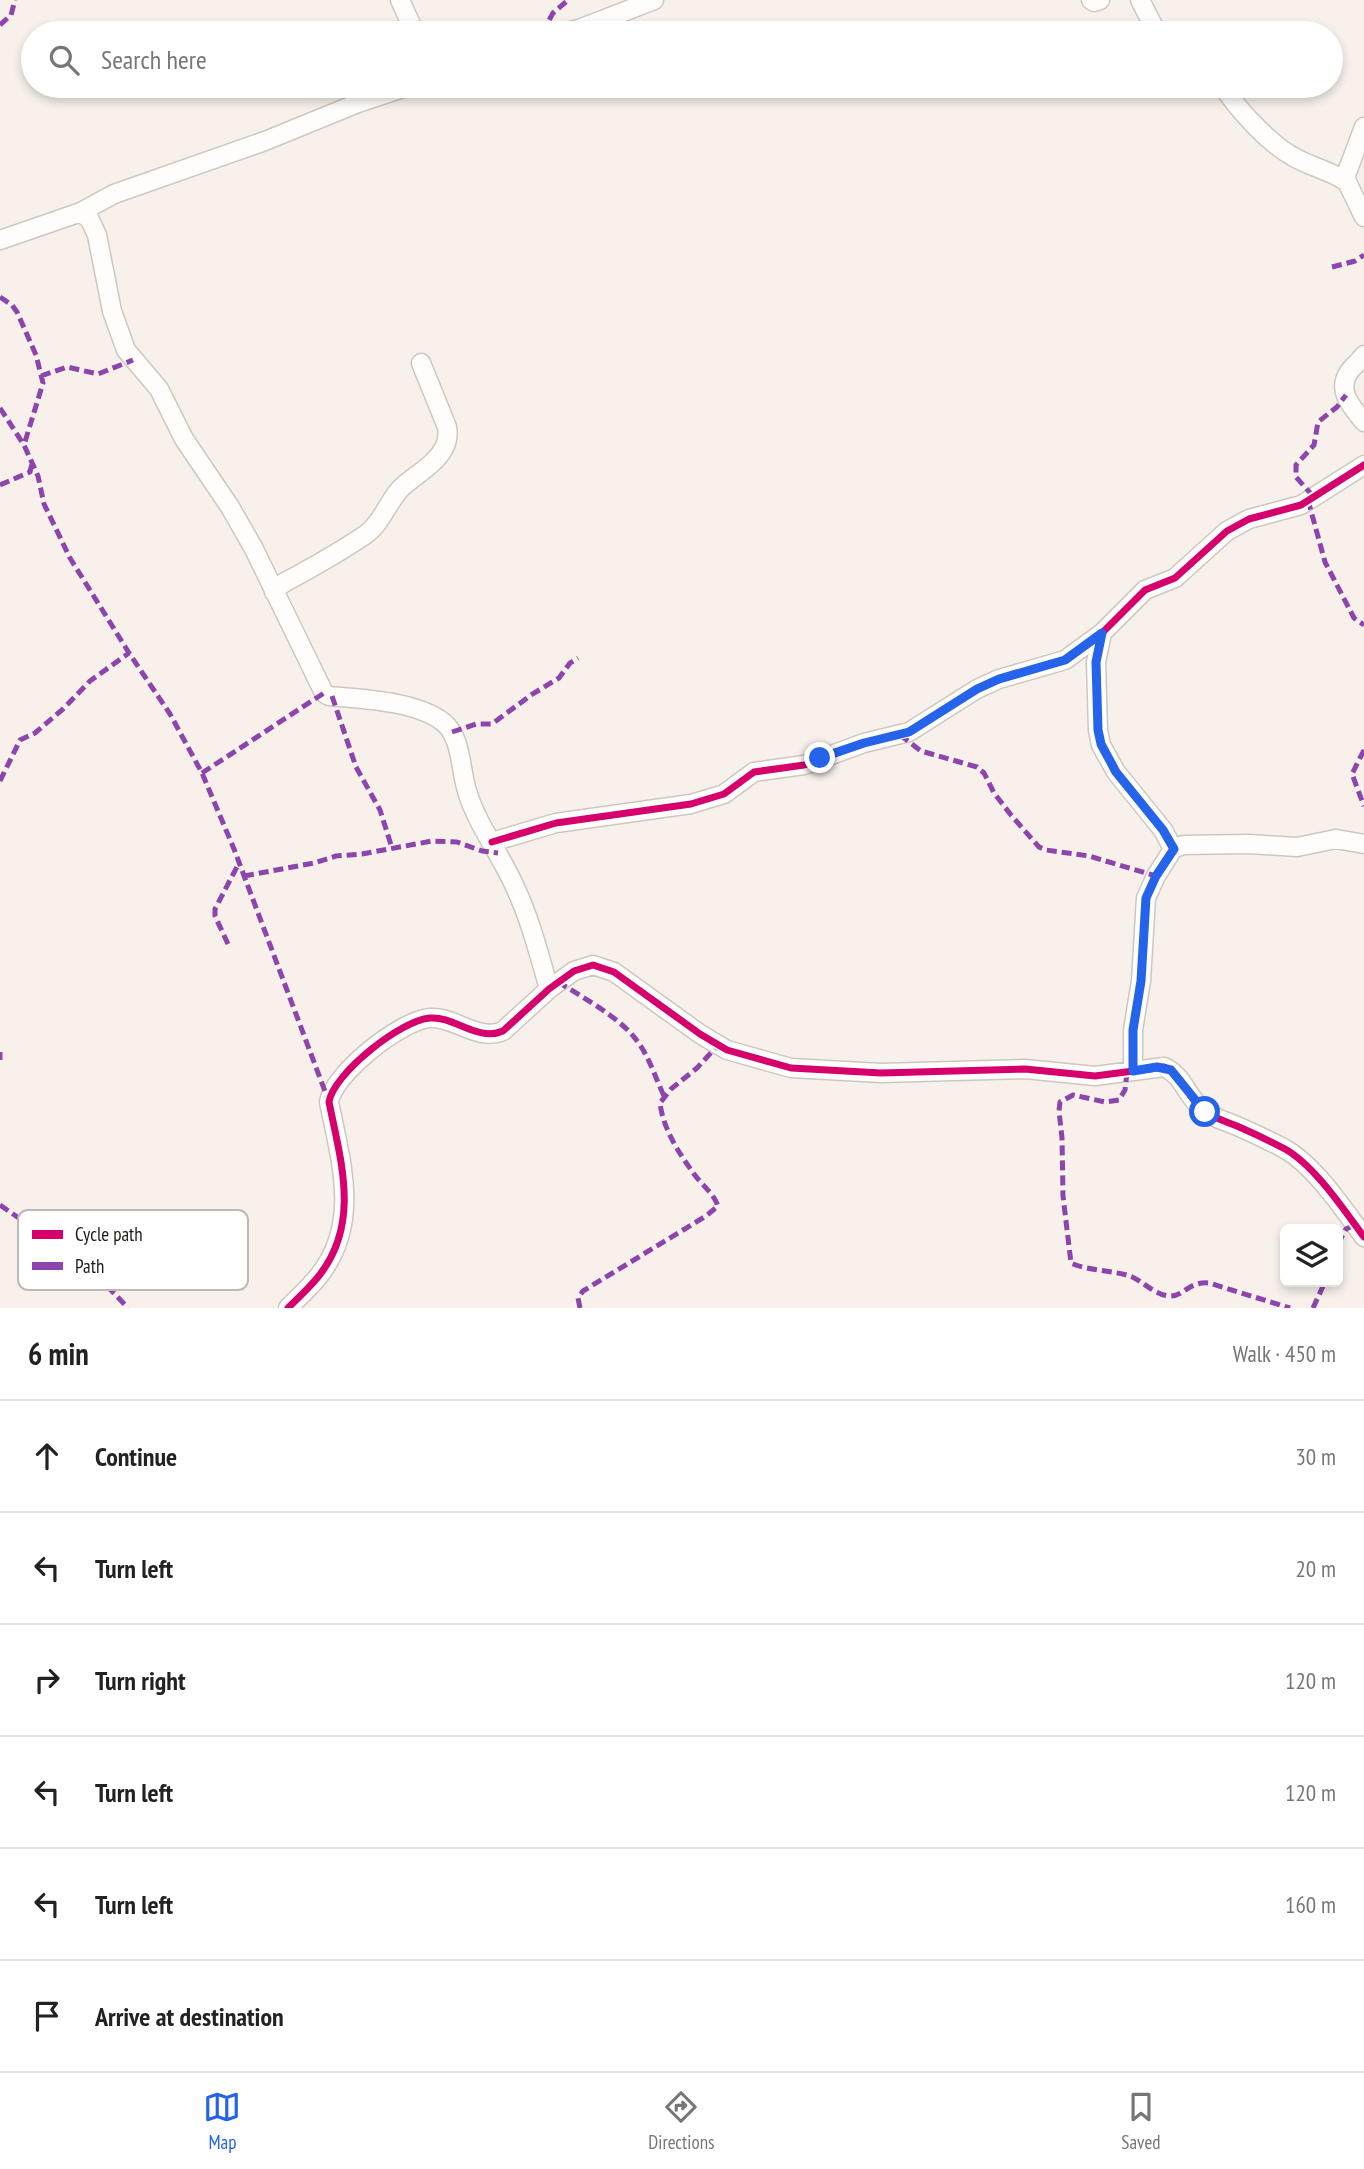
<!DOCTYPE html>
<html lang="en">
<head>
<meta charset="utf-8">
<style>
	body { margin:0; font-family:"PT Sans Narrow",sans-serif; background:#f2f2f2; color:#222 }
	.controls { position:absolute; right:21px; bottom:21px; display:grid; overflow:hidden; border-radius:10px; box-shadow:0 4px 10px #0003 }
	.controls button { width:63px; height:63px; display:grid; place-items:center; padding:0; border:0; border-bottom:2px solid #e0e0e0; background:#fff; color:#222; font:35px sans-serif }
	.stop { position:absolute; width:21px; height:21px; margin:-16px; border:5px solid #2563eb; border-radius:50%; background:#fff }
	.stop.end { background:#2563eb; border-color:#fff; box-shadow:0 2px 7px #0008 }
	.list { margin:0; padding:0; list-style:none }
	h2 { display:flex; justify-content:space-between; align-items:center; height:91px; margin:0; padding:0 28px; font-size:30px }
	h2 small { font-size:23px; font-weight:400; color:#767676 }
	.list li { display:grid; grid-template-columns:46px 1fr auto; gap:21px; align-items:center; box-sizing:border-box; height:112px; padding:0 28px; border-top:2px solid #e0e0e0 }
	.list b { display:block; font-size:26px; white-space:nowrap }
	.list em { font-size:23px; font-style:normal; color:#767676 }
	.icon { flex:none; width:38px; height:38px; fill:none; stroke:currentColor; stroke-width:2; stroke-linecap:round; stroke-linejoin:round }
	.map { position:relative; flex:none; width:1364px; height:1308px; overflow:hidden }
	.search { position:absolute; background:#fff; box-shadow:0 4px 10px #0003; left:21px; right:21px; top:21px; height:77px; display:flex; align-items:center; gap:18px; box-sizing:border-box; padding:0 24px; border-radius:38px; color:#767676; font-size:26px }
	.sheet { height:763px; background:#fff }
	nav { display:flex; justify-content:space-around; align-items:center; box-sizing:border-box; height:98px; border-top:2px solid #e0e0e0; background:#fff; font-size:19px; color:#767676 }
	nav a { display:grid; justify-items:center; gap:4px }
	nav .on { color:#2563eb }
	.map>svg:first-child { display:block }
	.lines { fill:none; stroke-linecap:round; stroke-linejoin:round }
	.minor-casing { stroke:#cec7c1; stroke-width:21 }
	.minor { stroke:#fefdfc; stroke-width:18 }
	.quiet { stroke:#8e44ad; stroke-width:5; stroke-dasharray:10 5; stroke-linecap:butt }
	.cycleway-casing { stroke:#fff; stroke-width:11 }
	.cycleway { stroke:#d6006c; stroke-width:7 }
	.route { stroke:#2563eb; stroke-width:9 }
	.key { fill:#fff; stroke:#bcbab8; stroke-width:2 }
	.key-label { font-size:19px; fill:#201912 }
</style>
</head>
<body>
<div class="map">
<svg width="1364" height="1308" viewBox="0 0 1364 1308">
	<rect width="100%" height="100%" fill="#f8f1eb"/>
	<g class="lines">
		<defs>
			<path id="minor" d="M400 0 415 33
				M1091 0 1094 2 1100 0
				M1140 0 1157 33
				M562 33 579 29 654 0
				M1223 86C1236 108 1269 143 1292 156 1310 167 1330 170 1347 182
				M1364 127 1346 175 1347 182 1364 217
				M81 212 90 220 97 235 112 311 126 350 159 389 184 439 230 507 254 549 324 693 329 696C362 699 416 701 443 722 462 737 460 769 467 791 477 825 501 855 515 887 530 919 539 954 549 989
				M0 240 81 212 114 194 265 141 358 103 409 86
				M1364 355C1360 361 1353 366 1349 372 1336 391 1352 407 1364 422
				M274 592C281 582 290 580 300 574 322 562 344 549 365 535 382 523 387 503 401 488 415 475 435 465 444 448 448 441 448 434 447 427L421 363
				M1102 633 1096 662 1098 730 1101 745 1116 772 1163 830 1173 849
				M492 842 556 823 691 804 724 794 754 772 804 765 864 743 909 732 977 689 999 679 1065 660 1102 633 1145 590 1175 578 1227 531 1249 519 1301 505 1364 465
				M1133 1071V1030L1141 981 1146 898 1156 876 1173 849 1183 845 1248 844 1297 847 1336 839 1364 844
				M288 1308C298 1298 309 1288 318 1277 361 1224 341 1162 329 1102 333 1074 401 1020 430 1018 454 1016 478 1042 503 1031L549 989 574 971 593 965 614 972 700 1034 727 1050 791 1068 881 1073 1025 1069 1095 1076 1164 1067C1183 1075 1187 1097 1203 1110 1213 1118 1225 1121 1237 1126 1253 1133 1270 1141 1285 1149 1315 1166 1344 1210 1364 1237"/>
		</defs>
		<use href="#minor" class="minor-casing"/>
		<use href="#minor" class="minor"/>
		<path class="quiet" d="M0 25 11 15 15 0
			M542 33 553 13 568 0
			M1332 267 1355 261 1364 255
			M0 297 12 305 17 312 36 355 43 383 24 445
			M41 376 67 367 98 374 133 360
			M0 408 24 445 38 476 44 504 70 558 129 653 170 714 202 773 234 849 329 1102
			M0 485 30 472 32 463
			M1313 496 1296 477V465L1314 445 1318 422 1337 407 1346 395
			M1308 500 1325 562 1354 618 1364 625
			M332 696 356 767 380 810 392 848
			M452 732 476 724H492L531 695 559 678 570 663 578 658
			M900 735 921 751 977 767 984 773 994 793 1011 815 1039 847 1046 850 1089 856 1156 876
			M1364 750 1352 774 1364 806
			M202 773 324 693
			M0 781 20 740 35 733 63 709 90 681 129 653
			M244 876 314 863 336 856 362 854 432 841 457 842 482 851 498 853
			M228 944 215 916V909L239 863
			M558 982C581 996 618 1017 634 1037 648 1053 655 1077 664 1096
			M0 1052V1060
			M1127 1072 1125 1090 1119 1100 1105 1102 1073 1095 1060 1102 1059 1111 1062 1138 1063 1196 1071 1263C1088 1271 1111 1270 1130 1276 1143 1281 1153 1294 1169 1296 1184 1297 1188 1281 1209 1283L1290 1308
			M0 1205 88 1266 128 1308
			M1338 1244 1346 1229 1355 1225
			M580 1308 578 1298 583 1291 706 1216 718 1206C714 1194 702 1185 694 1174 679 1153 663 1129 660 1103L671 1089 697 1068 718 1045
			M1313 1308 1325 1282"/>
		<defs>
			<path id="cycleway" d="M492 842 556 823 691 804 724 794 754 772 804 765 864 743 909 732 977 689 999 679 1065 660 1102 633 1145 590 1175 578 1227 531 1249 519 1301 505 1364 465
				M288 1308C298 1298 309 1288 318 1277 361 1224 341 1162 329 1102 333 1074 401 1020 430 1018 454 1016 478 1042 503 1031L549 989 574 971 593 965 614 972 700 1034 727 1050 791 1068 881 1073 1025 1069 1095 1076 1164 1067C1183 1075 1187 1097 1203 1110 1213 1118 1225 1121 1237 1126 1253 1133 1270 1141 1285 1149 1315 1166 1344 1210 1364 1237"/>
		</defs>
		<use href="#cycleway" class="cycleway-casing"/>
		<use href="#cycleway" class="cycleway"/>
	</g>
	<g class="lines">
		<path class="route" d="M820 758 864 743 909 732 977 689 999 679 1065 660 1102 633 1096 662 1098 730 1101 744 1116 772 1163 830 1174 849 1156 876 1146 898 1141 981 1133 1030V1071L1157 1067 1171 1070 1205 1112"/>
	</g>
	<rect x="18" y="1210" width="230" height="80" rx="10" class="key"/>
	<rect x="32" y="1230" width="31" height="9" fill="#d6006c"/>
	<rect x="32" y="1262" width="31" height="8" fill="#8e44ad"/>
	<g class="key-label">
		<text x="75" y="1241">Cycle path</text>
		<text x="75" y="1273">Path</text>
	</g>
</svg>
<div class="controls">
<button><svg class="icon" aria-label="layers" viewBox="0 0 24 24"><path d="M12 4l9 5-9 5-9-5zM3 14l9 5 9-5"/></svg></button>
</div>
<div class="stop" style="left:1205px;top:1112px"></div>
<div class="stop end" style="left:820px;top:758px"></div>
<div class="search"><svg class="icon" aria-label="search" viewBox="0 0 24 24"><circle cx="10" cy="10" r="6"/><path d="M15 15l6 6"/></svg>Search here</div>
</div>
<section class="sheet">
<h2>6 min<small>Walk · 450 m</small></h2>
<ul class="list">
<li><svg class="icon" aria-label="ahead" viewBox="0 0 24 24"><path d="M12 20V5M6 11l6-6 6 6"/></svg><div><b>Continue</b></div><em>30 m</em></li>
<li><svg class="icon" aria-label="left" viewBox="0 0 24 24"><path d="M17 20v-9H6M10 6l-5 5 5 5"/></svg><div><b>Turn left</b></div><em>20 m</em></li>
<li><svg class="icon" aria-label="right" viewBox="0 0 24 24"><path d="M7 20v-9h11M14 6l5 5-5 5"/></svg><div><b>Turn right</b></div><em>120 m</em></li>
<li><svg class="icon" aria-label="left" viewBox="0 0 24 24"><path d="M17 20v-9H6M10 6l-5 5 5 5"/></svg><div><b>Turn left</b></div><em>120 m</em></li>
<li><svg class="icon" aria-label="left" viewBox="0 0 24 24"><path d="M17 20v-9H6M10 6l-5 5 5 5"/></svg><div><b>Turn left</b></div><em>160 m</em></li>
<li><svg class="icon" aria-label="arrive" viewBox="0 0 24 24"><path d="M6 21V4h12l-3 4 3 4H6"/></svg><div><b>Arrive at destination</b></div></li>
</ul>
</section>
<nav>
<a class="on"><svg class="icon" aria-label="map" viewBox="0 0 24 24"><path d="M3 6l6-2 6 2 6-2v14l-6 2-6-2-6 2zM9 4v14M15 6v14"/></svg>Map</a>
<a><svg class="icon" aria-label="directions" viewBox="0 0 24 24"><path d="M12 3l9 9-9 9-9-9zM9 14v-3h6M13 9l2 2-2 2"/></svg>Directions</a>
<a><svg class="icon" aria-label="saved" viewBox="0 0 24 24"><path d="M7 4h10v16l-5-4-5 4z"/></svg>Saved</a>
</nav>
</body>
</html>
